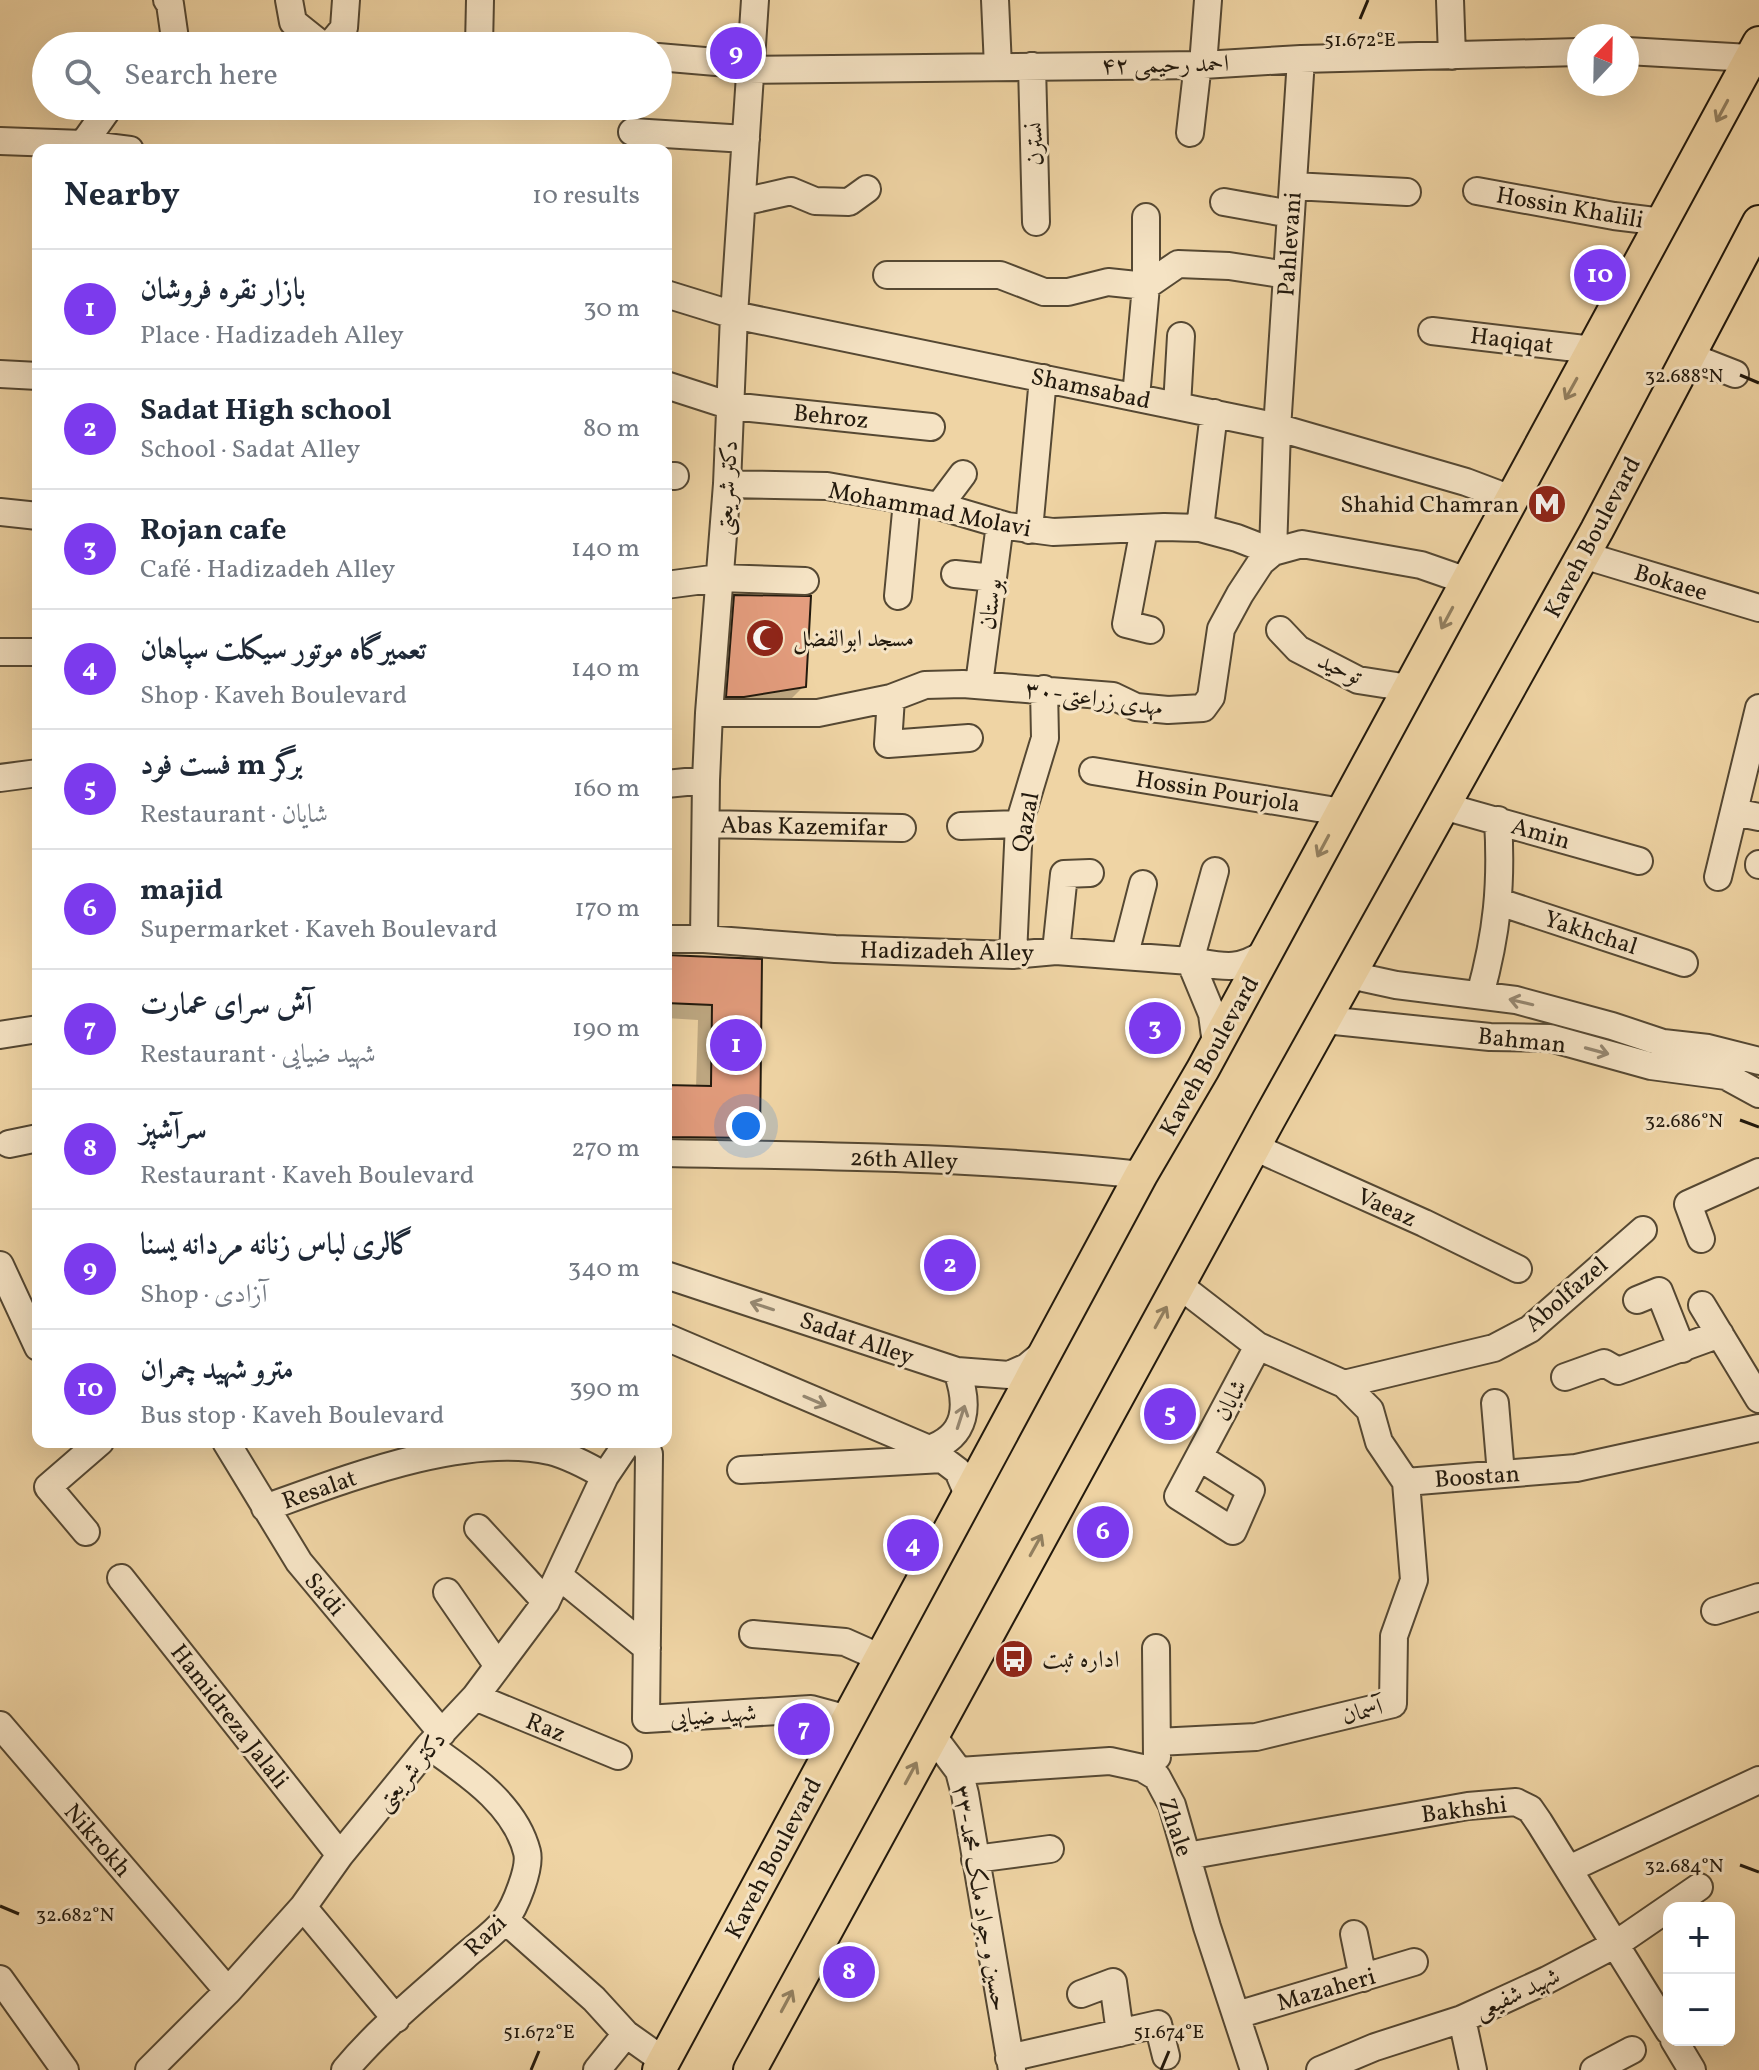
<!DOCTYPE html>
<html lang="en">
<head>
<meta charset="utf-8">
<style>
	body { margin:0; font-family:Vollkorn,Amiri,serif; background:#f2f2f3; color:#1f2937 }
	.controls { position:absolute; right:24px; bottom:24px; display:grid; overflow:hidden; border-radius:16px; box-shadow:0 8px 32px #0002 }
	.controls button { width:72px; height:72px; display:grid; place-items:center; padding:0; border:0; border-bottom:2px solid #e0e1e3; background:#fff; color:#1f2937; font:40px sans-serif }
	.compass { position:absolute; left:1567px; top:24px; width:72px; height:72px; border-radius:50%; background:#fff; box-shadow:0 8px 32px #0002; rotate:22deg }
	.you { position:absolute; left:746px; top:1126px; width:28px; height:28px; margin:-20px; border:6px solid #fff; border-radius:50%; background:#1a73e8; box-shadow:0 0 0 12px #1a73e833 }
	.badge { display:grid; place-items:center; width:52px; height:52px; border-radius:50%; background:#7c3aed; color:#fff; font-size:26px; font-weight:700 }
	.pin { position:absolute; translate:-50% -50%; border:4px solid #fff; box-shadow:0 2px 8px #0006 }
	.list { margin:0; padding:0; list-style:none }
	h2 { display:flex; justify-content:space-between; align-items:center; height:104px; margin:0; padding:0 32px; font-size:34px }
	h2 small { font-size:26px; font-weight:400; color:#747a83 }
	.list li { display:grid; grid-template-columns:52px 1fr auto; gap:24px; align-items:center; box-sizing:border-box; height:120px; padding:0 32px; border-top:2px solid #e0e1e3 }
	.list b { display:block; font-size:30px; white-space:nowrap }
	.list p { margin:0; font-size:26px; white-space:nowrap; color:#747a83 }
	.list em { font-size:26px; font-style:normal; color:#747a83 }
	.icon { flex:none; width:44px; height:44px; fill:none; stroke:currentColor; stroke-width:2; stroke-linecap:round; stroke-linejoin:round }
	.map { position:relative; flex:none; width:1759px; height:2070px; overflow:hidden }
	.search { position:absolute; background:#fff; box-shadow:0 8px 32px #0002; left:32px; top:32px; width:640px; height:88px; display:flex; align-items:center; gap:20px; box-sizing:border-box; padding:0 28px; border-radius:44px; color:#747a83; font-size:30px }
	.panel { position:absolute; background:#fff; box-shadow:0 8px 32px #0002; left:32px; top:144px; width:640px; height:1304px; border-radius:16px }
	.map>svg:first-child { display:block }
	.shadow { fill:#0003 }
	.building { fill:#e49d7e; stroke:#22190d; stroke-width:2 }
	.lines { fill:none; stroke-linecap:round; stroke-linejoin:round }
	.minor-casing { stroke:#554833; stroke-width:30 }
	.major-casing { stroke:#22190d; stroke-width:36 }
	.minor { stroke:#f5e3c4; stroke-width:26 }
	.major { stroke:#efd4a4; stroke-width:32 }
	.oneway { stroke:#938060 }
	.oneway2 { stroke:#968872 }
	.ticks { fill:none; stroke:#22190d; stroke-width:3 }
	.labels { text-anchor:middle; stroke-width:6; stroke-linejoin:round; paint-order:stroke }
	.street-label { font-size:24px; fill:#22190d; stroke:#f5e3c4 }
	.poi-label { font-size:24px; fill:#22190d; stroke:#f5e3c4; text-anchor:start }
	.ticks-label { font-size:20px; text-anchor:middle; fill:#22190d; stroke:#f5e3c4; stroke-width:6; stroke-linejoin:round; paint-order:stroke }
</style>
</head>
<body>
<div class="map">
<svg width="1759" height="2070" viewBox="0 0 1759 2070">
	<rect width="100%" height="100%" fill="#efd4a4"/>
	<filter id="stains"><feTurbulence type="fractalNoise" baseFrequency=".0025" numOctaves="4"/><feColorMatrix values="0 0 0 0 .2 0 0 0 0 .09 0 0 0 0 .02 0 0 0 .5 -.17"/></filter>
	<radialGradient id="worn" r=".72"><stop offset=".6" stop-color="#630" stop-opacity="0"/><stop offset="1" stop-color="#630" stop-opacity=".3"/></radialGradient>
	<path class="shadow" d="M735 597 804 686 788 702 711 712 719 613Z
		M666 956 760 961 758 1137 743 1153 666 1152V1087L696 1088 698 1020 666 1018Z"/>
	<path class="building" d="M734 595 811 596 806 687 744 697H726Z
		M666 955 762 959 760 1138 666 1137V1085L711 1086 712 1005 666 1003Z"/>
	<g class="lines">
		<defs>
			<path id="minor" d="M167 0 170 4 176 46
				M289 0 293 22 323 46
				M995 0 998 67
				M1450 0 1452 56
				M329 46 344 28 346 0
				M479 46 480 0
				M1627 51 1750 58
				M658 57 751 65
				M1032 66 1036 222
				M750 70 1203 65 1301 59 1579 52
				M632 132 746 139
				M1190 133 1197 72 1203 65 1208 0
				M0 141 83 144 130 150
				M83 144 110 106
				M1293 186 1407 192
				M1477 191 1614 216 1663 222
				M742 202 791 191 815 201 849 202 867 189
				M1224 202 1291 214
				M887 275H1000L1044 292H1068L1108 282 1146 286 1178 264 1229 266 1287 275
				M666 294 734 315 1269 425 1466 482 1511 499
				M1432 331 1593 350
				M1689 356 1735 374
				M0 374 38 376
				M666 385 731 406 931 427
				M1136 397 1146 286V217
				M1177 406 1181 336
				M666 476H675
				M727 484 827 486 939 506 1007 526 1053 532 1164 527 1200 528 1237 538 1273 552 1277 429 1301 59
				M939 506 963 474
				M0 512 38 516
				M1200 528 1214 413
				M1144 529 1126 624 1150 630
				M1029 530 1043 378
				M1583 555 1759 608
				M955 574 993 578
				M666 585 719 578 805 581
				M898 596 907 501
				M1280 630 1298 649 1358 680 1409 688
				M0 652H38
				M979 684 1000 524
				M891 698 888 744 969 738
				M709 713H818L891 698 925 685 963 684 1113 696 1136 707 1168 710 1203 708 1211 697 1221 629 1240 594 1261 562 1273 552 1302 544 1421 565 1467 581
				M1093 771 1342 812
				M0 778 38 773
				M666 784 706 780
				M1443 806 1639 861
				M1734 812 1759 817
				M706 824 902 828
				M961 826 1019 824
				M1759 865V864
				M1718 877 1759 708
				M1499 902 1684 963
				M666 939H704L706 780 709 713 727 484 734 315 755 0
				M704 939 835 949 1013 955 1056 951 1190 961 1215 871
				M1056 951 1064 874 1090 873
				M1125 954 1143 884
				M1013 955 1019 824 1045 738 1044 689
				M1350 975 1396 985 1516 1000 1612 1026 1663 1043 1708 1048 1759 1061
				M1480 995C1497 933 1502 885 1498 820
				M1325 1020 1490 1037 1550 1038 1651 1066 1726 1076 1759 1094
				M0 1035 38 1029
				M1216 1044 1212 1014 1190 961C1222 966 1237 972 1265 953
				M9 1144 38 1138
				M1254 1147 1424 1223 1518 1269
				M666 1153C825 1156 983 1157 1141 1175
				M1701 1239 1688 1204 1759 1172
				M0 1265 38 1347
				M666 1275 957 1371 1009 1375 1027 1367 1046 1351
				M1179 1285 1258 1346 1344 1384 1370 1410 1379 1442 1406 1482 1576 1468 1759 1428
				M1637 1300 1659 1291 1682 1349
				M1702 1305 1759 1399
				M666 1337 929 1449 958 1471 969 1497
				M1565 1377 1604 1363 1618 1371 1720 1334
				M1344 1384 1494 1348 1530 1329 1643 1230
				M1495 1403 1501 1474
				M226 1442 299 1562 442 1733
				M643 1442 649 1454 646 1719 811 1709 848 1719
				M929 1449C968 1436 969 1405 957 1371
				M1199 1457 1251 1490 1233 1531 1178 1496 1258 1346
				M741 1470 943 1459
				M265 1508C346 1479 464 1432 550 1451 569 1456 588 1466 605 1476
				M478 1528 546 1602
				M86 1532 48 1487 100 1442
				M559 1576 647 1648
				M121 1578 340 1855
				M447 1592 498 1666
				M1715 1611 1759 1597
				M753 1634 845 1642 881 1658
				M1156 1648 1157 1757
				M475 1697 618 1756
				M0 1725 228 1991
				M932 1735 959 1771 965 1794 1012 2070
				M1157 1742 1256 1737 1393 1704 1394 1636 1414 1580 1406 1482
				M959 1771 1110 1761 1142 1768 1157 1777 1172 1805 1207 1927 1254 2070
				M1187 1856 1468 1806 1516 1802 1530 1809 1539 1822 1669 2031
				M975 1859 1050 1849
				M1569 1869 1759 1780
				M303 1907 396 2019
				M505 1920 594 1999 626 2034 664 2061
				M1354 1934 1363 1978
				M0 1979 65 2070
				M1081 1994 1113 1982 1120 2033
				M1237 2015 1414 1962
				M1462 2019 1473 2070
				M1674 2040 1692 2070
				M1009 2058 1158 2024 1166 2056
				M149 2070 228 1991 303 1907 340 1855 429 1746 475 1697 546 1602 605 1476 628 1442
				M345 2070C380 2028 423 1994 464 1957 477 1945 494 1934 505 1920 515 1907 531 1868 527 1852 515 1804 467 1773 429 1746
				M597 2070 626 2034
				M1320 2070 1375 2047 1462 2019 1547 1980 1616 1944 1699 1887
				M1594 2070 1632 2050"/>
			<path id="major" d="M659 2070 1141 1175 1203 1069 1759 43
				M750 2070 1269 1119 1597 530 1759 222"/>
		</defs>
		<use href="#minor" class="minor-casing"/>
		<use href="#major" class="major-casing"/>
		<use href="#minor" class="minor"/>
		<use href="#major" class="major"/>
	</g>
	<defs><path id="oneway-shaft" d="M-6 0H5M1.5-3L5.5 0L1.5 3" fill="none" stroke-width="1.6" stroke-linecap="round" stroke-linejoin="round" transform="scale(2)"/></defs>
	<g class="oneway">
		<use href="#oneway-shaft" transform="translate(1722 111) rotate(118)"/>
		<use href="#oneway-shaft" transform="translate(1571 389) rotate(119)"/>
		<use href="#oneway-shaft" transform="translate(1447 618) rotate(118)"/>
		<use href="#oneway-shaft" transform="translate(1323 846) rotate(118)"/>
		<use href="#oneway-shaft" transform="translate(1161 1317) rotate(-61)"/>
		<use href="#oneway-shaft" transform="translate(1036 1545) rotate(-61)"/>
		<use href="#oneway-shaft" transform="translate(911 1773) rotate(-62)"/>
		<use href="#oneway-shaft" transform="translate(787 2001) rotate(-62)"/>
	</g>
	<g class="oneway2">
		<use href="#oneway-shaft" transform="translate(1521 1002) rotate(-167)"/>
		<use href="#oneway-shaft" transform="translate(1597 1051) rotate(15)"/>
		<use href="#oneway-shaft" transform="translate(762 1306) rotate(-162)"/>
		<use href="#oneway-shaft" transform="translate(815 1401) rotate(23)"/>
		<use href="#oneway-shaft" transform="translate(961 1417) rotate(-72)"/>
	</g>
	<path class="ticks" d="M1360 19 1368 0M1740 375 1759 383M1740 1120 1759 1127M1740 1865 1759 1872M0 1906 19 1914M531 2070 539 2051M1161 2070 1169 2051"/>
	<defs>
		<symbol id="metro-disc" viewBox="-11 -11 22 22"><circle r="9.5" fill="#8f2418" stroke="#f5e3c4"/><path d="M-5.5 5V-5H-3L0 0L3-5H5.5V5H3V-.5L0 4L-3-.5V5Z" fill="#fff"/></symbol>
		<symbol id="mosque-disc" viewBox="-11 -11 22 22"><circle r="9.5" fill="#8f2418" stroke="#f5e3c4"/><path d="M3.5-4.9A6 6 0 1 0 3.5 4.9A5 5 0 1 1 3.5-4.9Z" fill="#fff"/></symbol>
		<symbol id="bus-disc" viewBox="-11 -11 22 22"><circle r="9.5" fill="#8f2418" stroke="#f5e3c4"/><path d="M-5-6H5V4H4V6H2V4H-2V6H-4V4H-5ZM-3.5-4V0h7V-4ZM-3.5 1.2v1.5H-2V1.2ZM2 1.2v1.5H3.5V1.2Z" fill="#fff"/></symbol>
	</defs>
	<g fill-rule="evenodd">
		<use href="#metro-disc" x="1525" y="482" width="44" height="44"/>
		<use href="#mosque-disc" x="743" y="616" width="44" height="44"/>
		<use href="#bus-disc" x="992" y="1637" width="44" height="44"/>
	</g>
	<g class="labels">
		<g class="street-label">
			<text transform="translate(1165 64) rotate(-1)" y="8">۴۲ احمد رحیمی</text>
			<text transform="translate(1034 144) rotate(-91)" y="8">نسترن</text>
			<text transform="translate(1570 207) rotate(10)" y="8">Hossin Khalili</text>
			<text transform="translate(1289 244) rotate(-86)" y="8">Pahlevani</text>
			<text transform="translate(1512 340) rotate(7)" y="8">Haqiqat</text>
			<text transform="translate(1091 388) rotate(12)" y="8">Shamsabad</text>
			<text transform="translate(831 416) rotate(6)" y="8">Behroz</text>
			<text transform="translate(726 488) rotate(-86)" y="8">دکتر شریعتی</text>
			<text transform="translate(930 509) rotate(11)" y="8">Mohammad Molavi</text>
			<text transform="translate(1592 537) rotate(-62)" y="8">Kaveh Boulevard</text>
			<text transform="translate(1671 582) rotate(17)" y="8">Bokaee</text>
			<text transform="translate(990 604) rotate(-82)" y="8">بوستان</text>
			<text transform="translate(1340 668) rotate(24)" y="8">توحید</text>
			<text transform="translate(1094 698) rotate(8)" y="8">۳۰-مهدی زراعتی</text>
			<text transform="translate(1218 791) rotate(9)" y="8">Hossin Pourjola</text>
			<text transform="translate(1025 822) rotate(-79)" y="8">Qazal</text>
			<text transform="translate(804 826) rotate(1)" y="8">Abas Kazemifar</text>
			<text transform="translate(1541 833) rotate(16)" y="8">Amin</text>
			<text transform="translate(1591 932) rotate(18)" y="8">Yakhchal</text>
			<text transform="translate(947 951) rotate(1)" y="8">Hadizadeh Alley</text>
			<text transform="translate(1522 1040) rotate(6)" y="8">Bahman</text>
			<text transform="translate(1209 1056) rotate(-61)" y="8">Kaveh Boulevard</text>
			<text transform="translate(904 1159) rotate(2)" y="8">26th Alley</text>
			<text transform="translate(1387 1207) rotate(24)" y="8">Vaeaz</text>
			<text transform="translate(1566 1294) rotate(-41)" y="8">Abolfazel</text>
			<text transform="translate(857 1338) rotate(19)" y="8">Sadat Alley</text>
			<text transform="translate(1230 1400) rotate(-62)" y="8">شایان</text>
			<text transform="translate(1477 1476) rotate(-4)" y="8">Boostan</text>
			<text transform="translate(319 1489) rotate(-19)" y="8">Resalat</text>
			<text transform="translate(325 1594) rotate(50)" y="8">Sa'di</text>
			<text transform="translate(1362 1711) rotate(-15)" y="8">آسمان</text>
			<text transform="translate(713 1715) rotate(-4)" y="8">شهید ضیایی</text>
			<text transform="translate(230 1716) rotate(52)" y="8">Hamidreza Jalali</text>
			<text transform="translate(546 1727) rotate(22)" y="8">Raz</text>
			<text transform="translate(410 1771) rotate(-50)" y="8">دکتر شریعتی</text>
			<text transform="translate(1464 1809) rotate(-7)" y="8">Bakhshi</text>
			<text transform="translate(1176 1827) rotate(71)" y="8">Zhale</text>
			<text transform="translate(98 1840) rotate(49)" y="8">Nikrokh</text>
			<text transform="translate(773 1858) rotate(-62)" y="8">Kaveh Boulevard</text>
			<text transform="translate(981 1898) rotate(80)" y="8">۳۳-حسین و جواد ملک محمد</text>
			<text transform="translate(485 1935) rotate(-45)" y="8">Razi</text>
			<text transform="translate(1326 1989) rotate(-16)" y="8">Mazaheri</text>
			<text transform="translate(1517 1993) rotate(-25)" y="8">شهید شفیعی</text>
		</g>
		<g class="poi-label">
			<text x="1519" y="512" text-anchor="end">Shahid Chamran</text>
			<text x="793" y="646">مسجد ابوالفضل</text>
			<text x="1042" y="1667">اداره ثبت</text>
		</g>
	</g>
	<g class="ticks-label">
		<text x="1360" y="46">51.672°E</text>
		<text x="1684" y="382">32.688°N</text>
		<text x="1684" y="1127">32.686°N</text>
		<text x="1684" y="1872">32.684°N</text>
		<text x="75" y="1921">32.682°N</text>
		<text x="539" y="2038">51.672°E</text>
		<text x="1169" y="2038">51.674°E</text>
	</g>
	<rect width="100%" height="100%" filter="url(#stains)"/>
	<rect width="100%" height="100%" fill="url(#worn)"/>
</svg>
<div class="controls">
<button>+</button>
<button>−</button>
</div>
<svg class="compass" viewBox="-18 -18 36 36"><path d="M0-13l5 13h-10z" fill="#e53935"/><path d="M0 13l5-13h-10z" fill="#747a83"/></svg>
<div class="you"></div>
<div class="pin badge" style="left:736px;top:1045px">1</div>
<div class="pin badge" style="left:950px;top:1265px">2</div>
<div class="pin badge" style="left:1155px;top:1028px">3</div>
<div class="pin badge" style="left:913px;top:1545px">4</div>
<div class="pin badge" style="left:1170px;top:1414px">5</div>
<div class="pin badge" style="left:1103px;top:1532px">6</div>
<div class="pin badge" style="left:804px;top:1729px">7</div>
<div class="pin badge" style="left:849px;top:1972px">8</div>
<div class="pin badge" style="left:736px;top:53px">9</div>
<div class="pin badge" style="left:1600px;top:275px">10</div>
<div class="search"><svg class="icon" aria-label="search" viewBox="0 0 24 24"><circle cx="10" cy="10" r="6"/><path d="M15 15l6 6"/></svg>Search here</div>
<section class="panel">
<h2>Nearby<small>10 results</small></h2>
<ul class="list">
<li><span class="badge">1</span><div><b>بازار نقره فروشان</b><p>Place · Hadizadeh Alley</p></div><em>30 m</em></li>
<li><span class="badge">2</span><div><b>Sadat High school</b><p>School · Sadat Alley</p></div><em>80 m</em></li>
<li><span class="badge">3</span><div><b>Rojan cafe</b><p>Café · Hadizadeh Alley</p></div><em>140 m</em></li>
<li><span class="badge">4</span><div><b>تعمیرگاه موتور سیکلت سپاهان</b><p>Shop · Kaveh Boulevard</p></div><em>140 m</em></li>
<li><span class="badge">5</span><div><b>فست فود m برگر</b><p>Restaurant · شایان</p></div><em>160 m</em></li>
<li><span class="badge">6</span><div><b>majid</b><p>Supermarket · Kaveh Boulevard</p></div><em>170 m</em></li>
<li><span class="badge">7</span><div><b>آش سرای عمارت</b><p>Restaurant · شهید ضیایی</p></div><em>190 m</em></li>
<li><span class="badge">8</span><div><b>سرآشپز</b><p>Restaurant · Kaveh Boulevard</p></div><em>270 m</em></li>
<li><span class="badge">9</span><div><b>گالری لباس زنانه مردانه یسنا</b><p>Shop · آزادی</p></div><em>340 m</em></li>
<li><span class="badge">10</span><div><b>مترو شهید چمران</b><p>Bus stop · Kaveh Boulevard</p></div><em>390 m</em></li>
</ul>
</section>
</div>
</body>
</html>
